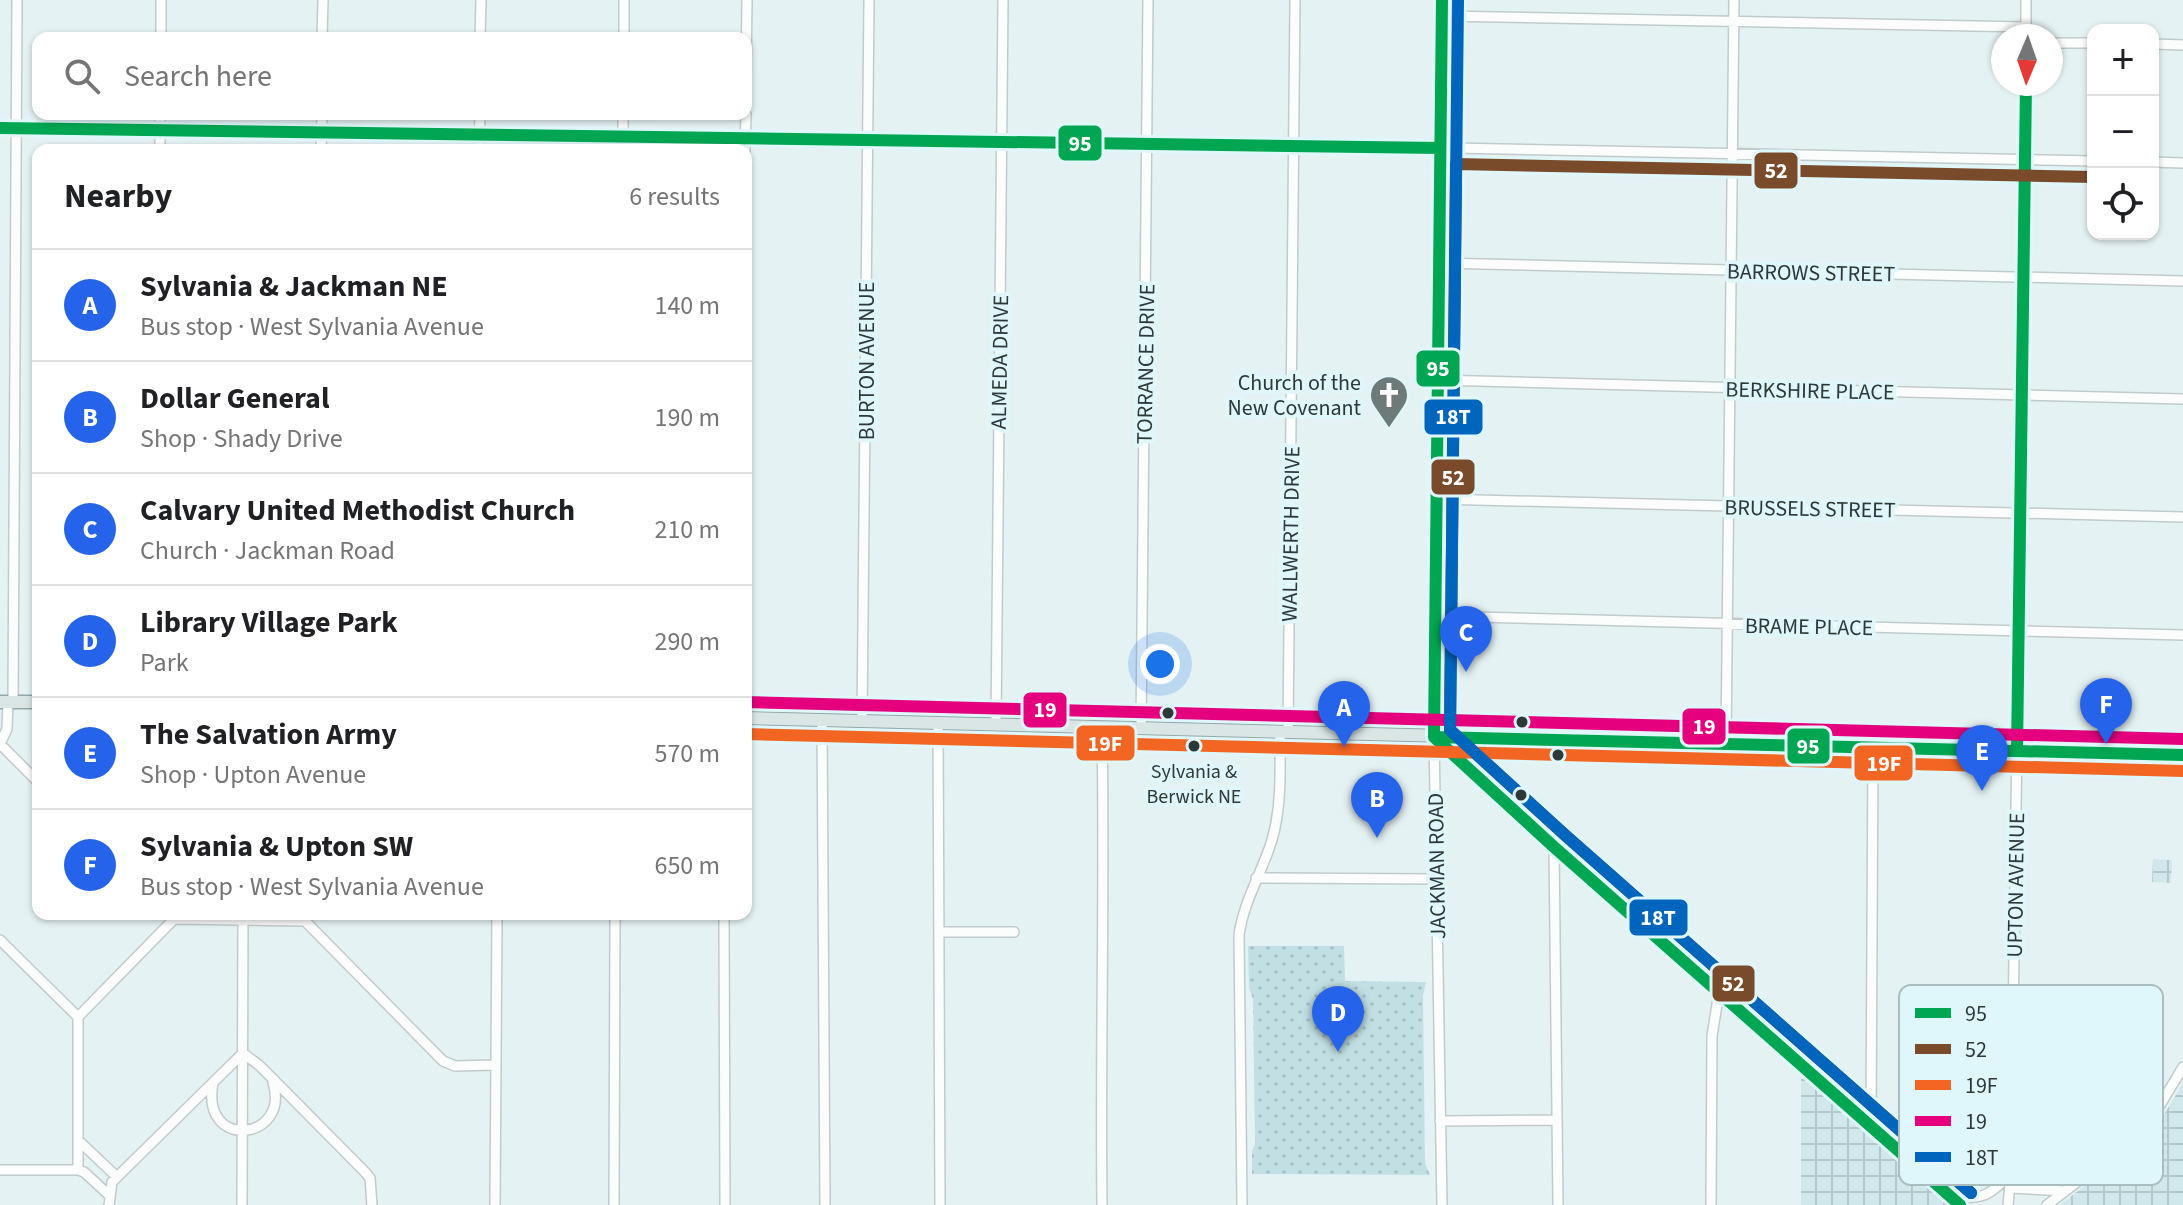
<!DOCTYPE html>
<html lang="en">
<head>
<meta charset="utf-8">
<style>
	body { margin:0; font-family:"Source Sans 3",sans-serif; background:#f6f6f6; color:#202124 }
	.controls { position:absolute; right:24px; top:24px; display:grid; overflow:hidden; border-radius:16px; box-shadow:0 2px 6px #0004 }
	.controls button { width:72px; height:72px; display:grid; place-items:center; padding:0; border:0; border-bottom:2px solid #e0e0e0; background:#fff; color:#202124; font:40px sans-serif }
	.compass { position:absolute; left:1991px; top:24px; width:72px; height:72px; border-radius:50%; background:#fff; box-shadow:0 2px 6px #0004; rotate:182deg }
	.you { position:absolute; left:1160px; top:664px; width:28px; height:28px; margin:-20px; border:6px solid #fff; border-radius:50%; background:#1a73e8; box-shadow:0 0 0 12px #1a73e833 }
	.badge { display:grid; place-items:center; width:52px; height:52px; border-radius:50%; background:#2563eb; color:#fff; font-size:26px; font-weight:700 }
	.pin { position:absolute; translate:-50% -66px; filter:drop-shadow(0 2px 4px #0008) }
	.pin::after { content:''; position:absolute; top:42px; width:28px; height:24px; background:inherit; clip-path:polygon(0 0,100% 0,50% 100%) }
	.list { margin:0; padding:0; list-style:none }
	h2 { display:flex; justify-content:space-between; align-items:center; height:104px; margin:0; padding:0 32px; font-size:34px }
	h2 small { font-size:26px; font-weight:400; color:#757577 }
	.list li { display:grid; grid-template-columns:52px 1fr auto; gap:24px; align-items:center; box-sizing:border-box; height:112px; padding:0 32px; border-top:2px solid #e0e0e0 }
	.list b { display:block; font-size:30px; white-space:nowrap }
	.list p { margin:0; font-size:26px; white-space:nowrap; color:#757577 }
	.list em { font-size:26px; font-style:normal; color:#757577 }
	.icon { flex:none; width:44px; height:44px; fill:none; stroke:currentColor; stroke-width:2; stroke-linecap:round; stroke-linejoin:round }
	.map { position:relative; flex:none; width:2183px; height:1205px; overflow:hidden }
	.search { position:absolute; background:#fff; box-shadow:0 2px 6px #0004; left:32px; top:32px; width:720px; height:88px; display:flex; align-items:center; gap:20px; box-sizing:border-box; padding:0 28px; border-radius:16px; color:#757577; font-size:30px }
	.panel { position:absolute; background:#fff; box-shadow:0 2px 6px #0004; left:32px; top:144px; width:720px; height:776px; border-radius:16px }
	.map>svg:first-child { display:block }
	.industrial { fill:url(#industrial-grid) }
	.park { fill:url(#park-dots) }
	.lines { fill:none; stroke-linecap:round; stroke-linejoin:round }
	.minor-casing { stroke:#c1cbcc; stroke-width:12 }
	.major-casing { stroke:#92a8ab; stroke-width:15 }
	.minor { stroke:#fbfdfd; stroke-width:9 }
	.major { stroke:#dae5e6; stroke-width:12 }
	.bus-1-casing { stroke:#dff7fa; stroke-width:18 }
	.bus-2-casing { stroke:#dff7fa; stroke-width:18 }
	.bus-3-casing { stroke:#dff7fa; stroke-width:18 }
	.bus-4-casing { stroke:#dff7fa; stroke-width:18 }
	.bus-5-casing { stroke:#dff7fa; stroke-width:18 }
	.bus-1 { stroke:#00a651; stroke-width:12 }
	.bus-2 { stroke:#7a4b2a; stroke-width:12 }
	.bus-3 { stroke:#f26522; stroke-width:12 }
	.bus-4 { stroke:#e5007d; stroke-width:12 }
	.bus-5 { stroke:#0065bd; stroke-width:12 }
	.bus-dot { fill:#2e3839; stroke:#dff7fa; stroke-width:3 }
	.labels { text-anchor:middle; stroke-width:8; stroke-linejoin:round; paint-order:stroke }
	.bus-label { font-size:20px; fill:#2e3839; stroke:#dff7fa }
	.street-label { font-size:22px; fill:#2e3839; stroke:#dff7fa }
	.poi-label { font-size:22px; fill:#2e3839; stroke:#dff7fa; text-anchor:end }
	.key { fill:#dff7fa; stroke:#aabec0; stroke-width:2 }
	.key-label { font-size:22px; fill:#2e3839 }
	.line-badge { stroke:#dff7fa; stroke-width:3 }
	.badge-label { font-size:22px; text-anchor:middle; font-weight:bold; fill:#fff }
</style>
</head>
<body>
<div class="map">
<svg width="2183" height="1205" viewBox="0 0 2183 1205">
	<defs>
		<pattern id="industrial-grid" width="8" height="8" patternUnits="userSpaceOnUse" patternTransform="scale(2)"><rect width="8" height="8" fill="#d0e8eb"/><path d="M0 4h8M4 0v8" fill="none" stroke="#b3c8ca"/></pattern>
		<pattern id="park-dots" width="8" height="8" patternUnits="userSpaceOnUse" patternTransform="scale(2)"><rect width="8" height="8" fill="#c2e0e4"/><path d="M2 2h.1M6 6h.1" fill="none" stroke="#a7c1c4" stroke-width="1.8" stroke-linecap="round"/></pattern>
	</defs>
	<rect width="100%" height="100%" fill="#e5f2f4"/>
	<path class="industrial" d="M2153 859 2172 860 2171 883 2152 882Z
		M1801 1073 1950 1205H1801Z
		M2183 1083V1205H2060L2154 1131Z"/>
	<path class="park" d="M1248 946H1344L1345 981 1426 982 1423 996 1425 1163 1430 1175 1252 1174V1151L1255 1144 1253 999 1249 988Z"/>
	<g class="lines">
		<defs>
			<path id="minor" d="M1442 16 2026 27
				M2026 36V0
				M161 38V0
				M322 38 323 0
				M480 38 481 0
				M624 38V0
				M2051 43H2093
				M2153 44 2183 45
				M746 74 747 0
				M0 128 1455 148 2093 161
				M160 150V114
				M321 150 322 114
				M479 150 480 114
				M623 150V114
				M745 150 746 114
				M2153 162 2183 163
				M1439 263 2183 281
				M1438 380 2183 399
				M1437 499 2183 517
				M1435 616 2183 635
				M13 702 17 0
				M822 720 825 1205
				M862 721 869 0
				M938 723 940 1205
				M996 725 1003 0
				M1141 729 1148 0
				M1288 733 1295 0
				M1434 737 1554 847 1960 1205
				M0 744 38 782
				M0 744 7 729 8 702
				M1726 744 1734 0
				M1554 847 1558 1205
				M1256 878 1436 879
				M169 914 174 919 305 921 443 1061 455 1066 496 1065
				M724 914 725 1205
				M939 932H1014
				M0 940 78 1017
				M213 1083C200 1152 291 1140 273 1083
				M1440 1121 1557 1120
				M1871 1126 1873 747
				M79 1141 117 1177
				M0 1170H78L84 1172 109 1195
				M78 1170V1017L174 919
				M2011 1188 2065 1191
				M1952 1197C1984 1200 1990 1195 2011 1173
				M109 1205 112 1182 243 1053 260 1066 364 1171 370 1178 372 1205
				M242 1205 243 914
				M495 1205 497 914
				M614 1205 615 914
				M1102 1205C1100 1046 1105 887 1102 728
				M1242 1205 1239 935C1244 900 1262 873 1272 840 1282 805 1280 768 1280 733
				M1442 1205 1434 737 1442 0
				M1711 1205 1712 1036 1719 992
				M2008 1205 2011 1173 2026 84
				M2047 1205 2145 1130 2183 1067"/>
			<path id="major" d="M0 702H38
				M746 718 2183 755"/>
		</defs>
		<use href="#minor" class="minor-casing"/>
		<use href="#major" class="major-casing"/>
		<use href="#minor" class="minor"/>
		<use href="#major" class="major"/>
		<defs>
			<path id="bus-1" d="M0 128 1440 148
				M1434 737 2183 755
				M1434 737 1442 0
				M1434 737 1554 847 1960 1205
				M2017 751 2026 84"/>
			<path id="bus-2" d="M1971 1193 1565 835 1450 730 1456 164 2093 177"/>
			<path id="bus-3" d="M746 734 2183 771"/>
			<path id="bus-4" d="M746 702 2183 739"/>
			<path id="bus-5" d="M1458 0 1450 730 1565 835 1971 1193"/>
		</defs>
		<use href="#bus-1" class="bus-1-casing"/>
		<use href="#bus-2" class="bus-2-casing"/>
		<use href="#bus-3" class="bus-3-casing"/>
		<use href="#bus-4" class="bus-4-casing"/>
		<use href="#bus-5" class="bus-5-casing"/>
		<use href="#bus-1" class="bus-1"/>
		<use href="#bus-2" class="bus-2"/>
		<use href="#bus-3" class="bus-3"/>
		<use href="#bus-4" class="bus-4"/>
		<use href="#bus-5" class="bus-5"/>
	</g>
	<defs>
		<symbol id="church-pin" viewBox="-11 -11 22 30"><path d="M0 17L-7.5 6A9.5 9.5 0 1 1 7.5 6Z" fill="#6e797a" stroke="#dff7fa"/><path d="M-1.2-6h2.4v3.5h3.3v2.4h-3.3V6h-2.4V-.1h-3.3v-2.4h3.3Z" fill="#fff"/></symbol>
	</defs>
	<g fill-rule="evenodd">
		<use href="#church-pin" x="1367" y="373" width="44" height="60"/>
	</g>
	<g class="bus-dot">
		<circle cx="1168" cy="713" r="7"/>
		<circle cx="1522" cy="722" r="7"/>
		<circle cx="1194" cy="746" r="7"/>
		<circle cx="1558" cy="755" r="7"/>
		<circle cx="1521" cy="795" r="7"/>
	</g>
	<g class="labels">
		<g class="bus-label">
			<text x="1194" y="778">Sylvania &amp;<tspan x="1194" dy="25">Berwick NE</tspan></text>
		</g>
		<g class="street-label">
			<text transform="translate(1811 272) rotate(1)" y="8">BARROWS STREET</text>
			<text transform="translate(866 361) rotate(-90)" y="8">BURTON AVENUE</text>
			<text transform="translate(999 362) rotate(-89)" y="8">ALMEDA DRIVE</text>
			<text transform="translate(1145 364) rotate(-89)" y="8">TORRANCE DRIVE</text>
			<text transform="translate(1810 390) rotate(1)" y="8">BERKSHIRE PLACE</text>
			<text transform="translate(1810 508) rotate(1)" y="8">BRUSSELS STREET</text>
			<text transform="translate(1290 534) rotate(-89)" y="8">WALLWERTH DRIVE</text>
			<text transform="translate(1809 626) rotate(1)" y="8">BRAME PLACE</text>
			<text transform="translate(1436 866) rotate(-91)" y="8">JACKMAN ROAD</text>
			<text transform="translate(2015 885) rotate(-89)" y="8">UPTON AVENUE</text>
		</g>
		<g class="poi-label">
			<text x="1361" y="390">Church of the<tspan x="1361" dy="25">New Covenant</tspan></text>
		</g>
	</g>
	<rect x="1899" y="985" width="264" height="200" rx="12" class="key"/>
	<rect x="1915" y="1008" width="36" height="10" fill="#00a651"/>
	<rect x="1915" y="1044" width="36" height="10" fill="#7a4b2a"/>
	<rect x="1915" y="1080" width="36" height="10" fill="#f26522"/>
	<rect x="1915" y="1116" width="36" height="10" fill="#e5007d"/>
	<rect x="1915" y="1152" width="36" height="10" fill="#0065bd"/>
	<g class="key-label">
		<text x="1965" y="1021">95</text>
		<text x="1965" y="1057">52</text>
		<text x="1965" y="1093">19F</text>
		<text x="1965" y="1129">19</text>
		<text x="1965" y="1165">18T</text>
	</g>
	<g class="line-badge">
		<rect x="1057" y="124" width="46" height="38" rx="8" fill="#00a651"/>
		<rect x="1753" y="151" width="46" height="39" rx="8" fill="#7a4b2a"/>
		<rect x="1415" y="349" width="46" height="39" rx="8" fill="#00a651"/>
		<rect x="1423" y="398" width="61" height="38" rx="8" fill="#0065bd"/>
		<rect x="1430" y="458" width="46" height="38" rx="8" fill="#7a4b2a"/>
		<rect x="1022" y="691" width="46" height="38" rx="8" fill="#e5007d"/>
		<rect x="1681" y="707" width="46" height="39" rx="8" fill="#e5007d"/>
		<rect x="1075" y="724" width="61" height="38" rx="8" fill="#f26522"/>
		<rect x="1786" y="727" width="45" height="38" rx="8" fill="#00a651"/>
		<rect x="1853" y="744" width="61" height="38" rx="8" fill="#f26522"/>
		<rect x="1628" y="898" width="61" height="39" rx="8" fill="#0065bd"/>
		<rect x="1711" y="964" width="45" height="39" rx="8" fill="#7a4b2a"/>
	</g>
	<g class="badge-label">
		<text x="1080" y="151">95</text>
		<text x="1776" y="178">52</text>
		<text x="1438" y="376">95</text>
		<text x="1453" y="424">18T</text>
		<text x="1453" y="485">52</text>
		<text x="1045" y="717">19</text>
		<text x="1704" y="734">19</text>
		<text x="1105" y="751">19F</text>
		<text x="1808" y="754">95</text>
		<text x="1884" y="771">19F</text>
		<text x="1658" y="925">18T</text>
		<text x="1733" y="991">52</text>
	</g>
</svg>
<div class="controls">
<button>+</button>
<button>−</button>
<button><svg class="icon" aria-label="locate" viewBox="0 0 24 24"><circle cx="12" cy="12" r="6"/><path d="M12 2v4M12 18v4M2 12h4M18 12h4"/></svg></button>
</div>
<svg class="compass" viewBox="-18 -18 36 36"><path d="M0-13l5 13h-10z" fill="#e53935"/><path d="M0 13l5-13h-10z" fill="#757577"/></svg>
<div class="you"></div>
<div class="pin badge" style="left:1344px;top:747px">A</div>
<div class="pin badge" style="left:1377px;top:838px">B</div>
<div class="pin badge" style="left:1466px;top:672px">C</div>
<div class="pin badge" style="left:1338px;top:1052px">D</div>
<div class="pin badge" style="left:1982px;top:791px">E</div>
<div class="pin badge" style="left:2106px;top:744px">F</div>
<div class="search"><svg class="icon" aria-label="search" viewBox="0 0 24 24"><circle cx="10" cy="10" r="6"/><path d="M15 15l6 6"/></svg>Search here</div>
<section class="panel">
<h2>Nearby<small>6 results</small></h2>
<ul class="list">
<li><span class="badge">A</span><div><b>Sylvania &amp; Jackman NE</b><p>Bus stop · West Sylvania Avenue</p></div><em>140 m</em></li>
<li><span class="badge">B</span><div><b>Dollar General</b><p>Shop · Shady Drive</p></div><em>190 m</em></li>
<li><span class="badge">C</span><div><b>Calvary United Methodist Church</b><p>Church · Jackman Road</p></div><em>210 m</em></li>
<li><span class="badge">D</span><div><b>Library Village Park</b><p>Park</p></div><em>290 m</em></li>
<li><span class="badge">E</span><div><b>The Salvation Army</b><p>Shop · Upton Avenue</p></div><em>570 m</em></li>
<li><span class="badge">F</span><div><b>Sylvania &amp; Upton SW</b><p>Bus stop · West Sylvania Avenue</p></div><em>650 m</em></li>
</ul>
</section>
</div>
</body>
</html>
